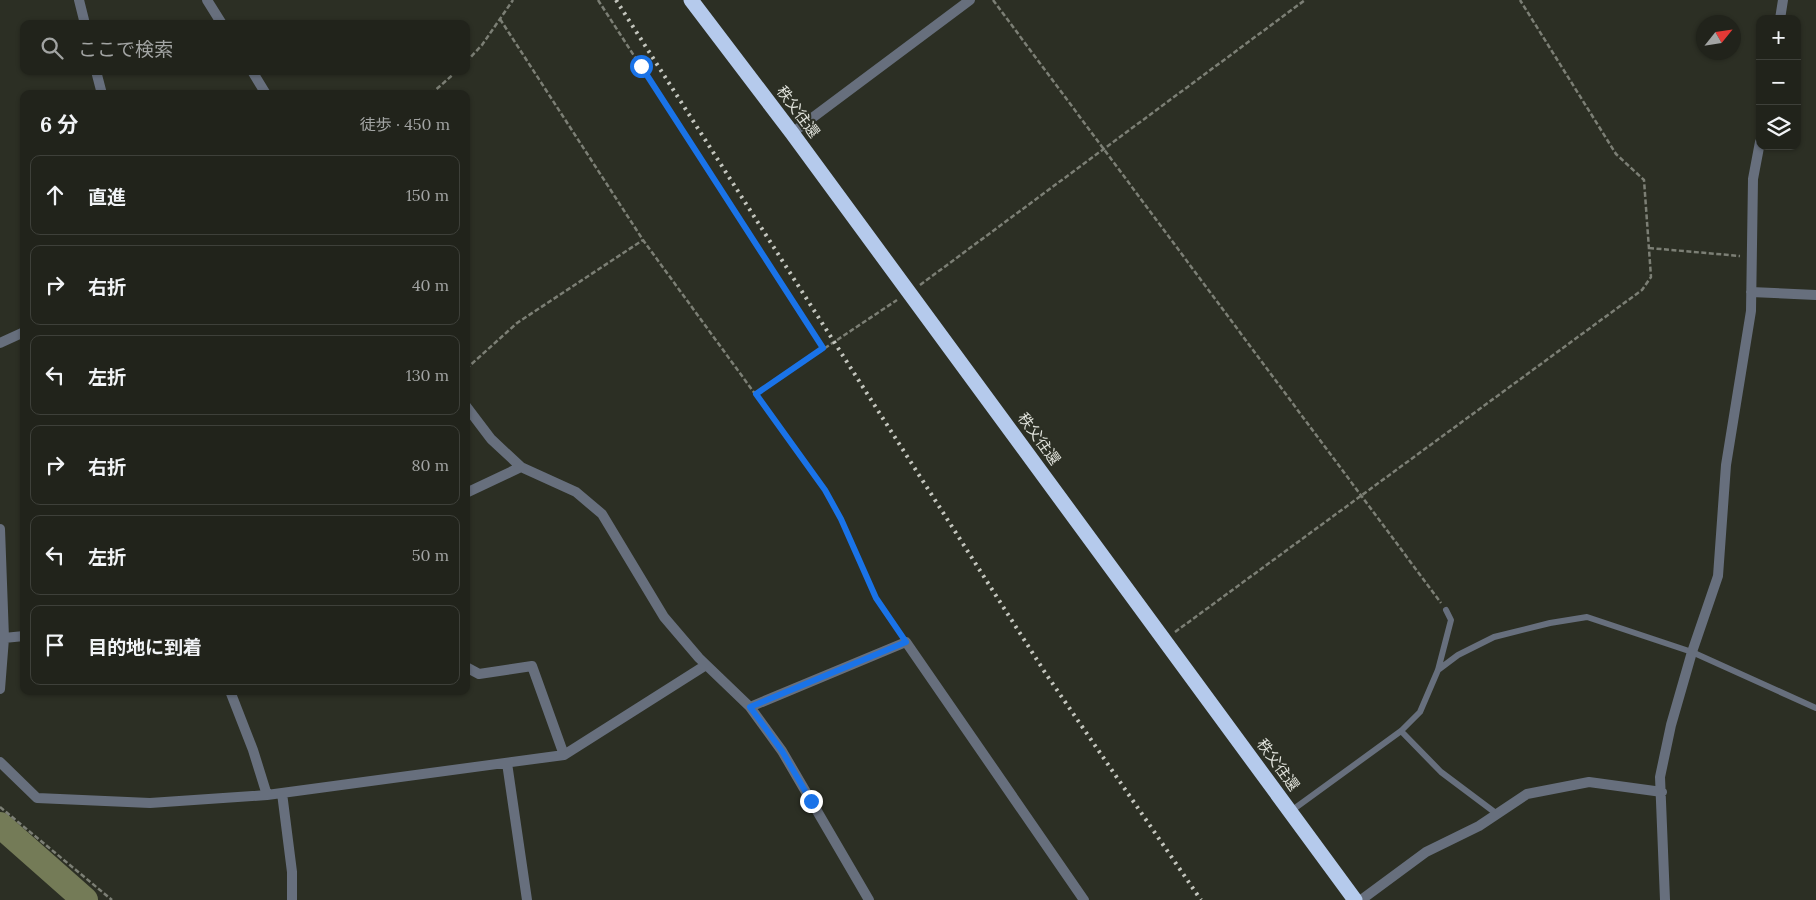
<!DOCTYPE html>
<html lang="ja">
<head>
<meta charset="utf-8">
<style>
	body { margin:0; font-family:Lora,"Noto Sans JP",serif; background:#2d2f28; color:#f1f3f6 }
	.controls { position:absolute; right:15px; top:15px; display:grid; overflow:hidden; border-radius:10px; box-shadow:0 1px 4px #0004 }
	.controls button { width:45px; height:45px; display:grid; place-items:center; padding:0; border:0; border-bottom:1px solid #3e403a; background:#21231b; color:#f1f3f6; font:25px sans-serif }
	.compass { position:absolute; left:1696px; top:15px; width:45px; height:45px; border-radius:50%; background:#21231b; box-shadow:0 1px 4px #0004; rotate:60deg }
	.stop { position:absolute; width:15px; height:15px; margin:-11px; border:4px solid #1a73e8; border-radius:50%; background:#fff }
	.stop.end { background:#1a73e8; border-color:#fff; box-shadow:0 1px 5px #0008 }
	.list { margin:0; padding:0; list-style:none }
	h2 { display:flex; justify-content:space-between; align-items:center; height:65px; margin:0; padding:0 20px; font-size:21px }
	h2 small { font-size:16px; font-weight:400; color:#a2a4a3 }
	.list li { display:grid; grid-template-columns:32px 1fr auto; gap:15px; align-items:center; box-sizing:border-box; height:80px; margin:0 10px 10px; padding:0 10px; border:1px solid #3e403a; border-radius:10px }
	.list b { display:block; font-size:19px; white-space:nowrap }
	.list em { font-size:16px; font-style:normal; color:#a2a4a3 }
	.icon { flex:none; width:28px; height:28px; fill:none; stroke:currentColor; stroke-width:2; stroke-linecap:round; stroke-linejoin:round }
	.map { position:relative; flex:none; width:1816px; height:900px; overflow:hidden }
	.search { position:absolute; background:#21231b; box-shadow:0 1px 4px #0004; left:20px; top:20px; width:450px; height:55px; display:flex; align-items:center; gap:12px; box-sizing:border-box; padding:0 18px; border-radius:10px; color:#a2a4a3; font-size:19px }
	.panel { position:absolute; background:#21231b; box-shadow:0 1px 4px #0004; left:20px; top:90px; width:450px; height:605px; border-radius:10px }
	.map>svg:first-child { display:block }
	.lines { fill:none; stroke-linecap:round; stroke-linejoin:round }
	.river { stroke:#747b57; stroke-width:26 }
	.path { stroke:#7c7f75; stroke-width:2.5; stroke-dasharray:5 2.5; stroke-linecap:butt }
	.lane { stroke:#676f7d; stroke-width:6 }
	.street { stroke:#676f7d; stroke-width:10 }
	.highway { stroke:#b5caec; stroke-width:15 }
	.rail { stroke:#c4c6be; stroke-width:4; stroke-dasharray:2.5 5; stroke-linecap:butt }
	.route { stroke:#1a73e8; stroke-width:6 }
	.labels { text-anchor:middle; stroke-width:4; stroke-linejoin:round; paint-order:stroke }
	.street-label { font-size:15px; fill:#dfe1da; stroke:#2c2f24 }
</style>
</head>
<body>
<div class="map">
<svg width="1816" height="900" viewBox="0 0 1816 900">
	<rect width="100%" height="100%" fill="#2c2f24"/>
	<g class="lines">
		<path class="river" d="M0 825 85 900"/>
		<path class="path" d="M598 0 823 348
			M993 0 1441 603
			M500 19 643 240 825 490 841 519 876 598 899 632
			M466 62 482 45 513 0
			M431 94 457 71
			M1649 248 1740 256
			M920 285 1305 0
			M466 369 517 323 643 240
			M756 394 897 300
			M1175 632 1642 290 1651 277 1644 180 1616 154 1520 0
			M0 807 112 900"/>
		<path class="lane" d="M1438 670 1458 655 1494 637 1550 623 1587 617 1692 652 1816 708
			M1401 731 1441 772 1497 814
			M1291 811 1401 731 1420 712 1438 670 1451 620 1446 610"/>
		<path class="street" d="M79 0 85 24
			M207 0 222 24
			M1780 19 1783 0
			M96 71 102 94
			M252 71 266 94
			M792 133 970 0
			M1751 292 1816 295
			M0 343 24 332
			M466 406 491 439 521 467 576 492 602 514 664 617 699 658 750 707 782 751 869 900
			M466 493 521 467
			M0 529 4 638 0 689
			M4 638 24 636
			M466 667 479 674 532 666 564 755
			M230 691 253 750 267 795
			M750 707 906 642 1084 900
			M0 762 37 798 150 803 267 795 564 755 706 665
			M507 763 527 900
			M282 793 292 872V900
			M1361 900 1426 852 1479 826 1527 794 1589 782 1662 792
			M1665 900 1660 777 1671 725 1692 652 1718 576 1726 465 1751 311 1753 179 1760 142"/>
		<path class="highway" d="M691 0 792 133 1355 900"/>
		<path class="rail" d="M616 0 1046 674 1201 900"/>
	</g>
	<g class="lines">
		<path class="route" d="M641 66 823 348 756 394 825 490 841 519 876 598 906 642 750 707 782 751 811 801"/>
	</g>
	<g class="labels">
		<g class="street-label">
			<text transform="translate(798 112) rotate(53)" y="5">秩父往還</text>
			<text transform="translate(1039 439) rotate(54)" y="5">秩父往還</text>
			<text transform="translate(1278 765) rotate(54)" y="5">秩父往還</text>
		</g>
	</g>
</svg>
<div class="controls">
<button>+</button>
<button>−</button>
<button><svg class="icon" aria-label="layers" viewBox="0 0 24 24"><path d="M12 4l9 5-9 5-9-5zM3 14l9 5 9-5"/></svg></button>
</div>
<svg class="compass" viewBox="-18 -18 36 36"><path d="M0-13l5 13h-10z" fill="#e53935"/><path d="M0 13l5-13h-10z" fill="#a2a4a3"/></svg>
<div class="stop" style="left:641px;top:66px"></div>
<div class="stop end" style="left:811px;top:801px"></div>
<div class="search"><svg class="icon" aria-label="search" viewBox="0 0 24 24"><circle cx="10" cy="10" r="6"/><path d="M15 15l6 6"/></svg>ここで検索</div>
<section class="panel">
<h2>6 分<small>徒歩 · 450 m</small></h2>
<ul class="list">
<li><svg class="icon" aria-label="ahead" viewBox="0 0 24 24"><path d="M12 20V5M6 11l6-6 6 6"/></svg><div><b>直進</b></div><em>150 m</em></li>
<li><svg class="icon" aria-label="right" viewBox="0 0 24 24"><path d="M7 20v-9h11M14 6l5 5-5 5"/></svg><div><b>右折</b></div><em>40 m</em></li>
<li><svg class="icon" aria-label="left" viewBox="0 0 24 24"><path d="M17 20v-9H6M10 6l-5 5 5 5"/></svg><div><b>左折</b></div><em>130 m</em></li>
<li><svg class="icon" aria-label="right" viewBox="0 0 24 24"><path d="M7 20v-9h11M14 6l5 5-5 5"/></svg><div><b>右折</b></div><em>80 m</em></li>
<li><svg class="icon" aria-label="left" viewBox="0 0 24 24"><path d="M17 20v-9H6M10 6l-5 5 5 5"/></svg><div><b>左折</b></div><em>50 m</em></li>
<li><svg class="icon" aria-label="arrive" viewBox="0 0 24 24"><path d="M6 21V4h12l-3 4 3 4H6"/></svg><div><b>目的地に到着</b></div></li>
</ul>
</section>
</div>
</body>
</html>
